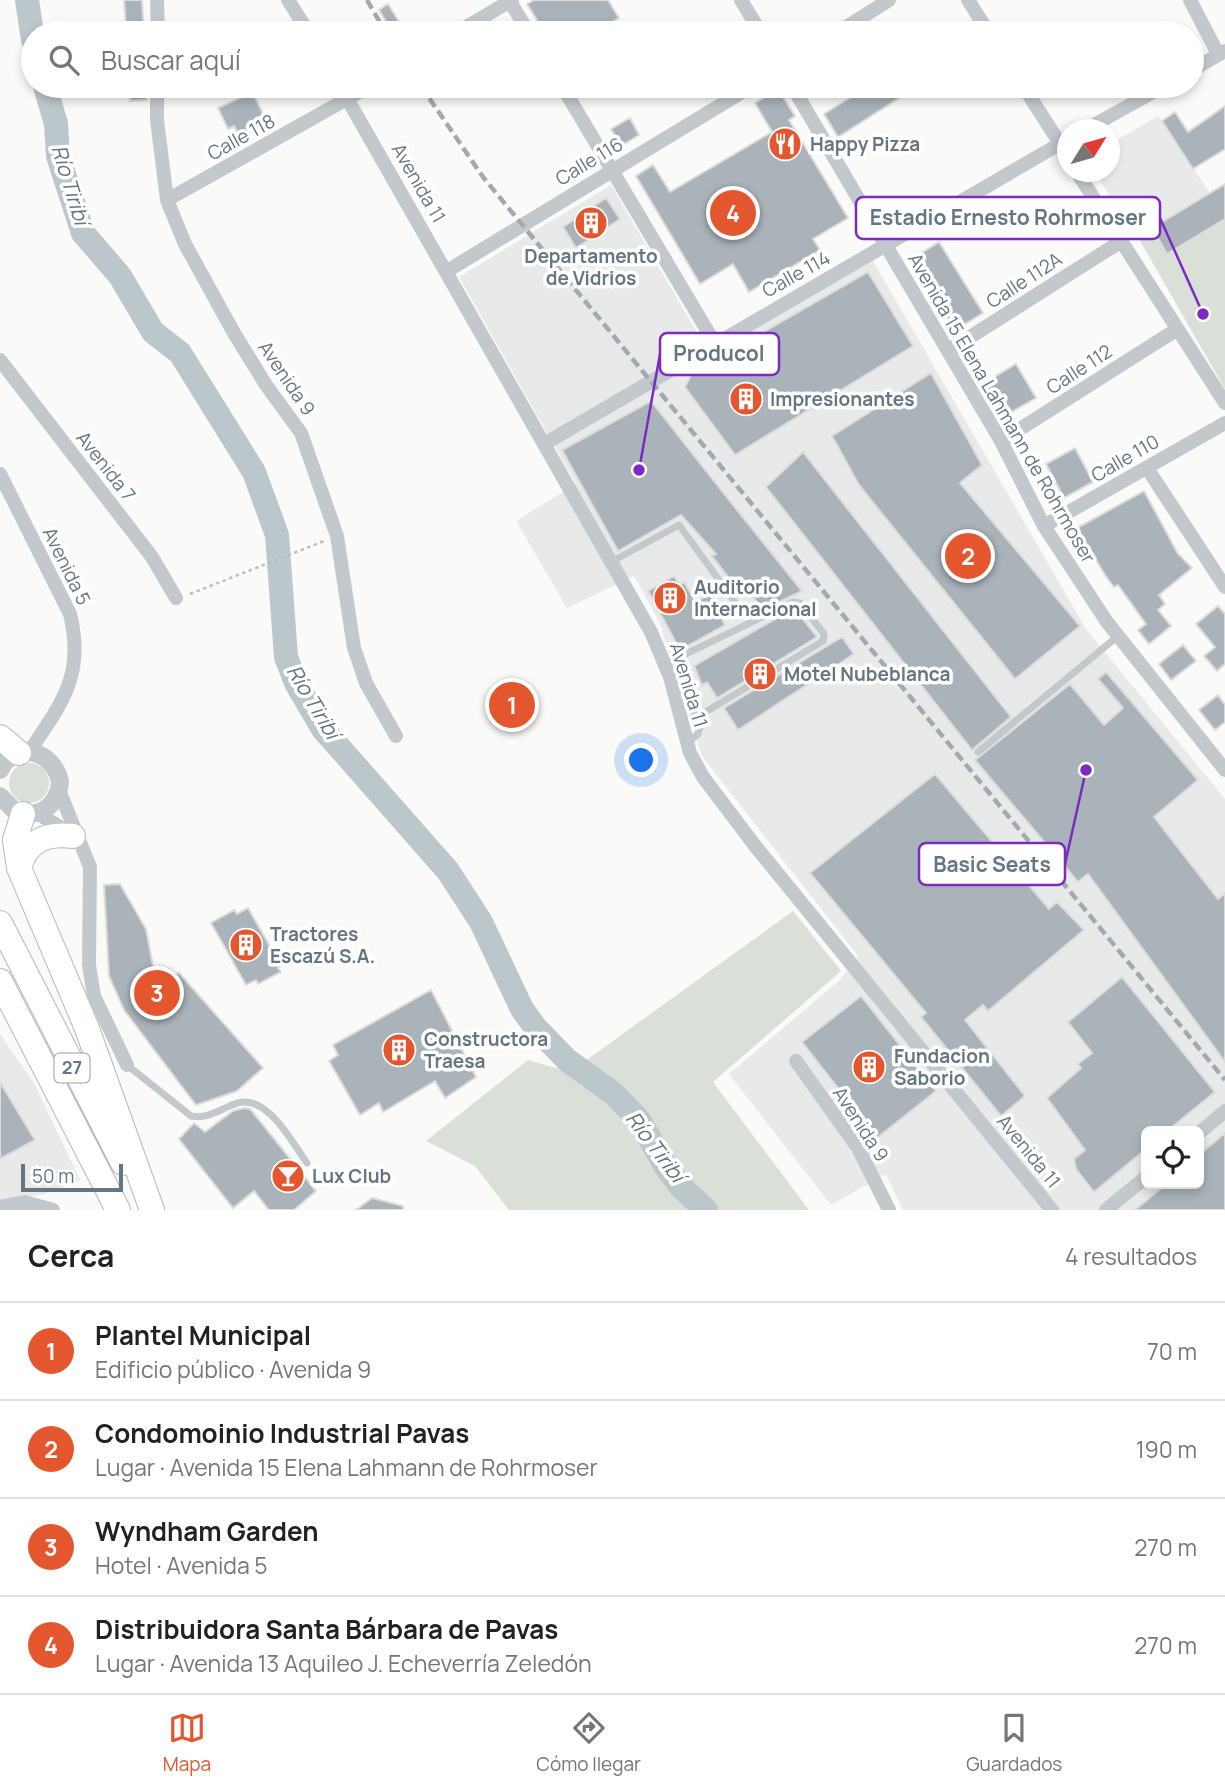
<!DOCTYPE html>
<html lang="es">
<head>
<meta charset="utf-8">
<style>
	body { margin:0; font-family:Manrope,sans-serif; background:#f2f2f2; color:#222 }
	.controls { position:absolute; right:21px; bottom:21px; display:grid; overflow:hidden; border-radius:10px; box-shadow:0 4px 10px #0003 }
	.controls button { width:63px; height:63px; display:grid; place-items:center; padding:0; border:0; border-bottom:2px solid #e0e0e0; background:#fff; color:#222; font:35px sans-serif }
	.compass { position:absolute; left:1057px; top:119px; width:63px; height:63px; border-radius:50%; background:#fff; box-shadow:0 4px 10px #0003; rotate:53deg }
	.scale { position:absolute; left:21px; bottom:18px; width:102px; box-sizing:border-box; padding-left:7px; border:4px solid #657683; border-top:0; font-size:19px; line-height:24px; white-space:nowrap; color:#657683; -webkit-text-stroke:5px #fff; paint-order:stroke }
	.you { position:absolute; left:642px; top:761px; width:24px; height:24px; margin:-18px; border:5px solid #fff; border-radius:50%; background:#1a73e8; box-shadow:0 0 0 10px #1a73e833 }
	.badge { display:grid; place-items:center; width:46px; height:46px; border-radius:50%; background:#e4572e; color:#fff; font-size:23px; font-weight:700 }
	.pin { position:absolute; translate:-50% -50%; border:4px solid #fff; box-shadow:0 2px 7px #0006 }
	.list { margin:0; padding:0; list-style:none }
	h2 { display:flex; justify-content:space-between; align-items:center; height:91px; margin:0; padding:0 28px; font-size:30px }
	h2 small { font-size:23px; font-weight:400; color:#767676 }
	.list li { display:grid; grid-template-columns:46px 1fr auto; gap:21px; align-items:center; box-sizing:border-box; height:98px; padding:0 28px; border-top:2px solid #e0e0e0 }
	.list b { display:block; font-size:26px; white-space:nowrap }
	.list p { margin:0; font-size:23px; white-space:nowrap; color:#767676 }
	.list em { font-size:23px; font-style:normal; color:#767676 }
	.icon { flex:none; width:38px; height:38px; fill:none; stroke:currentColor; stroke-width:2; stroke-linecap:round; stroke-linejoin:round }
	.map { position:relative; flex:none; width:1225px; height:1210px; overflow:hidden }
	.search { position:absolute; background:#fff; box-shadow:0 4px 10px #0003; left:21px; right:21px; top:21px; height:77px; display:flex; align-items:center; gap:18px; box-sizing:border-box; padding:0 24px; border-radius:38px; color:#767676; font-size:26px }
	.sheet { height:483px; background:#fff }
	nav { display:flex; justify-content:space-around; align-items:center; box-sizing:border-box; height:98px; border-top:2px solid #e0e0e0; background:#fff; font-size:19px; color:#767676 }
	nav a { display:grid; justify-items:center; gap:4px }
	nav .on { color:#e4572e }
	.map>svg:first-child { display:block }
	.built { fill:#e8e9e9; fill-rule:evenodd }
	.green { fill:#dadfd7 }
	.lines { fill:none; stroke-linecap:round; stroke-linejoin:round }
	.river { stroke:#bbc7cb; stroke-width:24 }
	.building { fill:#aab3b9; stroke:#dcdcda; stroke-width:2 }
	.trunk-casing { stroke:#b4b9bd; stroke-width:26 }
	.path { stroke:#bbbfc2; stroke-width:2.5; stroke-dasharray:3.5 3.5; stroke-linecap:butt }
	.service { stroke:#c3c8cc; stroke-width:7 }
	.minor { stroke:#c3c8cc; stroke-width:14 }
	.tertiary { stroke:#c3c8cc; stroke-width:18 }
	.trunk { stroke:#fff; stroke-width:24 }
	.rail { stroke:#a2aab0; stroke-width:4.5; stroke-dasharray:10 5; stroke-linecap:butt }
	.labels { text-anchor:middle; stroke-width:7; stroke-linejoin:round; paint-order:stroke }
	.shield { fill:#fff; stroke:#939fa8; stroke-width:2 }
	.shield-label { font-size:18px; font-weight:bold; fill:#657683 }
	.street-label { font-size:19px; fill:#657683; stroke:#fff }
	.poi-label { font-size:19px; font-weight:bold; fill:#657683; stroke:#fff; text-anchor:start }
	.water-label { font-size:21px; font-style:italic; fill:#60757c; stroke:#fff }
	.leader { fill:none; stroke:#7b2cbf; stroke-width:2.5 }
	.callout-dot { fill:#7b2cbf; stroke:#fff; stroke-width:2.5 }
	.callout { fill:#fff; stroke:#7b2cbf; stroke-width:2.5 }
	.callout-label { font-size:21px; text-anchor:middle; font-weight:bold; fill:#657683 }
</style>
</head>
<body>
<div class="map">
<svg width="1225" height="1210" viewBox="0 0 1225 1210">
	<rect width="100%" height="100%" fill="#fafaf8"/>
	<path class="built" d="M1158 116 1211 195 1139 239 1094 172H1110V144Z
		M611 185 709 353 869 254 1086 629 1225 799V1210H903L886 1174 831 1205 729 1074 840 980 858 956 702 756 659 621 634 576 567 608 516 521 576 484 459 277ZM1146 1131H1199V1184H1146Z
		M0 1034 34 1083 80 1180 44 1194 0 1203Z"/>
	<path class="green" d="M1225 186V389L1139 239Z
		M9 783a20 20 0 1 1 40 0a20 20 0 1 1-40 0Z
		M793 911 841 971 713 1082 809 1210H509L475 1166 426 1141 528 1060 570 1072Z"/>
	<g class="lines">
		<path class="river" d="M27 0 33 40
			M45 86 56 124 58 156 83 233 120 276 153 332 180 353 254 472 277 535 286 657 296 683 323 729 448 871 481 922 522 1009 535 1027 567 1060 614 1094 639 1120 666 1167 680 1186 706 1210"/>
	</g>
	<path class="building" d="M124 0H142L144 33H132V26H126Z
		M534 0H608L619 18 593 33H545L527 4Z
		M388 4 406 33H393L379 10Z
		M130 86H147V100L130 101Z
		M869 86H918L838 137 824 114Z
		M251 89 270 128 258 134 256 129 240 137 234 126 228 129 218 108 244 96 243 93Z
		M778 89 795 116 789 120 848 218 813 239 820 250 749 292 733 264 700 284 636 176 653 165 670 192 772 132 755 103Z
		M1225 106V149L1193 169 1162 121 1175 112 1188 132Z
		M630 118 639 135 621 146 611 129Z
		M1225 184V219L1167 254 1152 228Z
		M606 198 620 219 576 248 563 227Z
		M939 242 983 313 960 327 951 324 933 294 938 291 917 256Z
		M868 272 913 346 735 455 685 387 692 373Z
		M1016 364 1036 398 1001 418 981 385Z
		M931 373 982 465 960 483 1080 626 1015 679 859 485 832 436Z
		M651 401 721 490 802 591 763 610 741 581 735 586 712 556 716 554 681 515 618 551 562 450Z
		M1075 448 1093 482 1064 498 1046 464Z
		M803 452 1011 717 972 750 766 487Z
		M1144 491 1178 554 1192 568 1159 595 1165 604 1158 610 1171 626 1149 644 1138 630 1146 624 1118 585 1114 587 1105 575 1077 528Z
		M674 576 680 585 684 582 696 602 710 594 725 625 680 650 648 591Z
		M1218 606 1225 614V664L1217 671 1204 656 1215 647 1196 624Z
		M794 608 817 637 717 698 707 682 702 685 694 666Z
		M842 637 854 654 738 730 724 708Z
		M1183 645 1196 661 1171 680 1159 664Z
		M1106 672 1198 780 1154 817 1218 899 1225 893V1062L1088 874 1078 882 975 760 1070 684 1104 725 1123 708 1098 679Z
		M1218 695 1225 705V722L1215 730 1199 710Z
		M935 774 1049 909 1057 902 1084 930 988 1011 983 1005 965 1020 1025 1096 1001 1116 921 1017 926 1013 810 873Z
		M120 884 146 929 154 971 169 969 172 976 179 973 263 1068 237 1091 196 1105 124 1010 109 976 104 885Z
		M248 908 281 966 278 968 281 972 258 984 256 980 246 985 211 923 234 910 237 914Z
		M1122 977 1215 1092 1167 1131H1146V1149L1094 1192 1076 1169 1074 1159 1085 1150 1047 1098 1081 1068 1078 1064 1092 1053 1068 1022Z
		M431 990 476 1077 445 1098 435 1081 383 1112 379 1103 360 1115 329 1061 338 1055 333 1045Z
		M861 996 936 1091 877 1138 802 1042Z
		M0 1082 35 1140 0 1159Z
		M244 1108 250 1109 316 1191 294 1210H269L254 1191 233 1208 179 1139 194 1123 205 1132 233 1111Z
		M1225 1133V1210H1135L1166 1184H1199V1155Z
		M372 1198 403 1206V1210H356Z"/>
	<g class="lines">
		<defs>
			<path id="trunk" d="M0 737 19 753
				M23 814 15 840 19 868 86 1026 152 1210
				M19 868C27 840 46 833 73 836
				M0 923 123 1163
				M0 981 118 1210"/>
		</defs>
		<use href="#trunk" class="trunk-casing"/>
		<path class="path" d="M190 594 324 541"/>
		<path class="service" d="M611 562 679 525 743 613
			M676 658 698 724
			M665 664 793 602 800 603 824 634 823 641 704 713 698 734 687 743
			M978 752 1118 636
			M127 1065 191 1116C207 1119 217 1111 232 1105 265 1089 291 1141 307 1163"/>
		<path class="minor" d="M157 0 158 33
			M288 0 309 33
			M509 0 529 33
			M741 0 761 33
			M968 0 989 33
			M1190 0 1218 54
			M456 33 512 0
			M837 33 889 0
			M1192 70 1225 51
			M157 86V120L167 200 185 244 234 333 266 385 301 433 337 536 354 648 366 683 396 736
			M340 86 651 632 670 677 690 753 703 777 756 847 1052 1210
			M562 86 714 342
			M792 86 1001 441 1044 526 1107 622 1225 770
			M1023 86 1068 156
			M1085 130 1164 86
			M1077 172 1225 403
			M167 200 370 86
			M447 271 752 86
			M948 351 1120 242
			M0 360 152 557 176 598
			M1001 441 1176 330
			M544 444 1068 139
			M1147 468 1225 587
			M0 474 70 614C85 675 62 703 29 752
			M1044 526 1225 423
			M59 790 90 867 89 965 94 996 127 1065
			M37 813 71 834
			M796 1061 858 1148 889 1210
			M1199 1133 1225 1111
			M0 1207 25 1202 53 1210
			M1106 1210 1146 1177"/>
		<path class="tertiary" d="M0 770C16 739 54 751 60 782 58 806 39 819 16 812L0 796"/>
		<use href="#trunk" class="trunk"/>
		<path class="rail" d="M367 0 386 33
			M421 86 483 177 1225 1080"/>
	</g>
	<defs>
		<symbol id="restaurant-disc" viewBox="-11 -11 22 22"><circle r="9.5" fill="#e4572e" stroke="#fff"/><path d="M-5-6h1v4h1v-4h1v4h1v-4h1v5L-1.5 .5V6h-2V.5L-5-1ZM5-6V6H3V1.5H1.5Q1.5-4 5-6Z" fill="#fff"/></symbol>
		<symbol id="building-disc" viewBox="-11 -11 22 22"><circle r="9.5" fill="#e4572e" stroke="#fff"/><path d="M-4-6H4V6H1V3H-1V6H-4ZM-2.5-4.3h1.7v1.8h-1.7ZM.8-4.3h1.7v1.8H.8ZM-2.5-1h1.7V.8h-1.7ZM.8-1h1.7V.8H.8Z" fill="#fff"/></symbol>
		<symbol id="bar-disc" viewBox="-11 -11 22 22"><circle r="9.5" fill="#e4572e" stroke="#fff"/><path d="M-6-5H6L.8 .8V4.5H3.5V6h-7V4.5H-.8V.8Z" fill="#fff"/></symbol>
	</defs>
	<g fill-rule="evenodd">
		<use href="#restaurant-disc" x="766" y="125" width="38" height="38"/>
		<use href="#building-disc" x="572" y="204" width="38" height="38"/>
		<use href="#building-disc" x="727" y="380" width="38" height="38"/>
		<use href="#building-disc" x="651" y="579" width="38" height="38"/>
		<use href="#building-disc" x="741" y="655" width="38" height="38"/>
		<use href="#building-disc" x="227" y="926" width="38" height="38"/>
		<use href="#building-disc" x="380" y="1031" width="38" height="38"/>
		<use href="#building-disc" x="850" y="1048" width="38" height="38"/>
		<use href="#bar-disc" x="269" y="1157" width="38" height="38"/>
	</g>
	<g class="labels">
		<rect class="shield" x="54.5" y="1053.5" width="35" height="29" rx="5"/>
		<g class="shield-label">
			<text x="72" y="1074">27</text>
		</g>
		<g class="street-label">
			<text transform="translate(241 137) rotate(-29)" y="7">Calle 118</text>
			<text transform="translate(589 161) rotate(-31)" y="7">Calle 116</text>
			<text transform="translate(419 183) rotate(60)" y="7">Avenida 11</text>
			<text transform="translate(796 274) rotate(-29)" y="7">Calle 114</text>
			<text transform="translate(1024 280) rotate(-33)" y="7">Calle 112A</text>
			<text transform="translate(1079 369) rotate(-33)" y="7">Calle 112</text>
			<text transform="translate(287 378) rotate(56)" y="7">Avenida 9</text>
			<text transform="translate(1002 408) rotate(60)" y="7">Avenida 15 Elena Lahmann de Rohrmoser</text>
			<text transform="translate(1125 458) rotate(-30)" y="7">Calle 110</text>
			<text transform="translate(106 466) rotate(52)" y="7">Avenida 7</text>
			<text transform="translate(67 566) rotate(64)" y="7">Avenida 5</text>
			<text transform="translate(689 685) rotate(73)" y="7">Avenida 11</text>
			<text transform="translate(861 1124) rotate(57)" y="7">Avenida 9</text>
			<text transform="translate(1029 1151) rotate(51)" y="7">Avenida 11</text>
		</g>
		<g class="poi-label">
			<text x="810" y="151">Happy Pizza</text>
			<text x="591" y="263" text-anchor="middle">Departamento<tspan x="591" dy="22">de Vidrios</tspan></text>
			<text x="770" y="406">Impresionantes</text>
			<text x="694" y="594">Auditorio<tspan x="694" dy="22">Internacional</tspan></text>
			<text x="784" y="681">Motel Nubeblanca</text>
			<text x="270" y="941">Tractores<tspan x="270" dy="22">Escazú S.A.</tspan></text>
			<text x="424" y="1046">Constructora<tspan x="424" dy="22">Traesa</tspan></text>
			<text x="894" y="1063">Fundacion<tspan x="894" dy="22">Saborio</tspan></text>
			<text x="312" y="1183">Lux Club</text>
		</g>
		<g class="water-label">
			<text transform="translate(70 185) rotate(73)" y="7">Río Tiribí</text>
			<text transform="translate(313 702) rotate(59)" y="7">Río Tiribí</text>
			<text transform="translate(655 1147) rotate(53)" y="7">Río Tiribí</text>
		</g>
	</g>
	<path class="leader" d="M1203 314L1160 218M639 470L660 354M1086 770L1065 864"/>
	<g class="callout-dot">
		<circle cx="1203" cy="314" r="7"/>
		<circle cx="639" cy="470" r="7"/>
		<circle cx="1086" cy="770" r="7"/>
	</g>
	<g class="callout">
		<rect x="856" y="197" width="304" height="42" rx="7"/>
		<rect x="660" y="333" width="119" height="42" rx="7"/>
		<rect x="919" y="843" width="146" height="42" rx="7"/>
	</g>
	<g class="callout-label">
		<text x="1008" y="225">Estadio Ernesto Rohrmoser</text>
		<text x="719" y="361">Producol</text>
		<text x="992" y="872">Basic Seats</text>
	</g>
</svg>
<div class="controls">
<button><svg class="icon" aria-label="locate" viewBox="0 0 24 24"><circle cx="12" cy="12" r="6"/><path d="M12 2v4M12 18v4M2 12h4M18 12h4"/></svg></button>
</div>
<svg class="compass" viewBox="-18 -18 36 36"><path d="M0-13l5 13h-10z" fill="#e53935"/><path d="M0 13l5-13h-10z" fill="#767676"/></svg>
<div class="scale">50 m</div>
<div class="you"></div>
<div class="pin badge" style="left:512px;top:705px">1</div>
<div class="pin badge" style="left:968px;top:556px">2</div>
<div class="pin badge" style="left:157px;top:993px">3</div>
<div class="pin badge" style="left:733px;top:213px">4</div>
<div class="search"><svg class="icon" aria-label="search" viewBox="0 0 24 24"><circle cx="10" cy="10" r="6"/><path d="M15 15l6 6"/></svg>Buscar aquí</div>
</div>
<section class="sheet">
<h2>Cerca<small>4 resultados</small></h2>
<ul class="list">
<li><span class="badge">1</span><div><b>Plantel Municipal</b><p>Edificio público · Avenida 9</p></div><em>70 m</em></li>
<li><span class="badge">2</span><div><b>Condomoinio Industrial Pavas</b><p>Lugar · Avenida 15 Elena Lahmann de Rohrmoser</p></div><em>190 m</em></li>
<li><span class="badge">3</span><div><b>Wyndham Garden</b><p>Hotel · Avenida 5</p></div><em>270 m</em></li>
<li><span class="badge">4</span><div><b>Distribuidora Santa Bárbara de Pavas</b><p>Lugar · Avenida 13 Aquileo J. Echeverría Zeledón</p></div><em>270 m</em></li>
</ul>
</section>
<nav>
<a class="on"><svg class="icon" aria-label="map" viewBox="0 0 24 24"><path d="M3 6l6-2 6 2 6-2v14l-6 2-6-2-6 2zM9 4v14M15 6v14"/></svg>Mapa</a>
<a><svg class="icon" aria-label="directions" viewBox="0 0 24 24"><path d="M12 3l9 9-9 9-9-9zM9 14v-3h6M13 9l2 2-2 2"/></svg>Cómo llegar</a>
<a><svg class="icon" aria-label="saved" viewBox="0 0 24 24"><path d="M7 4h10v16l-5-4-5 4z"/></svg>Guardados</a>
</nav>
</body>
</html>
